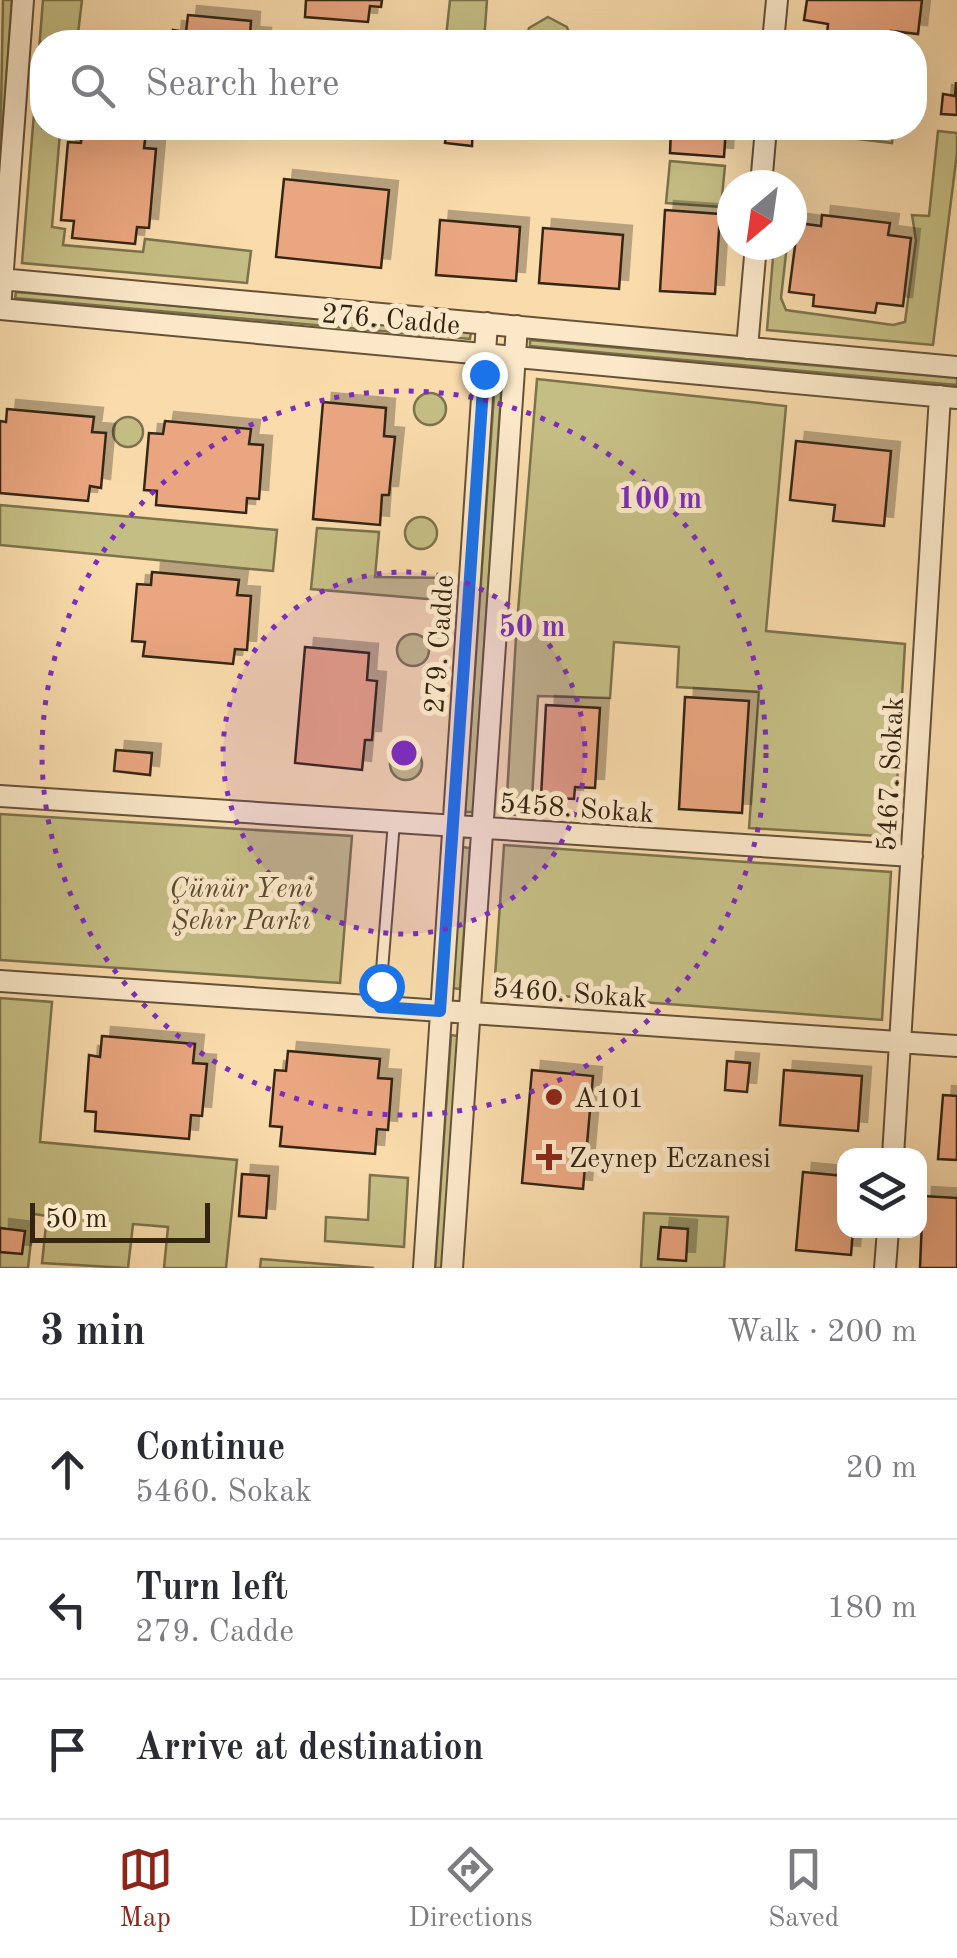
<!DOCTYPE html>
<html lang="en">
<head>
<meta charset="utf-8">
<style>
	body { margin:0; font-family:"Old Standard TT",serif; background:#f2f2f3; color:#2b2b33 }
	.controls { position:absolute; right:30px; bottom:30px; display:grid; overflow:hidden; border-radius:20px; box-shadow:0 10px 40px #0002 }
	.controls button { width:90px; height:90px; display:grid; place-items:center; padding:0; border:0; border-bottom:2px solid #e1e1e2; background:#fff; color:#2b2b33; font:50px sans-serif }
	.compass { position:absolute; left:717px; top:170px; width:90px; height:90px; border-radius:50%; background:#fff; box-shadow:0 10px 40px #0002; rotate:209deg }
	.scale { position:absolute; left:30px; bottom:25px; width:180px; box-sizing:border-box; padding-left:10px; border:5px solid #342513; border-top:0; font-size:28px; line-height:35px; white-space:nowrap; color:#342513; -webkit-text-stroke:8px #fbe8c9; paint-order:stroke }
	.stop { position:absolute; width:30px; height:30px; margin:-22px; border:8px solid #1a73e8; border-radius:50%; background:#fff }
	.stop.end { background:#1a73e8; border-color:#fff; box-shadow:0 2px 10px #0008 }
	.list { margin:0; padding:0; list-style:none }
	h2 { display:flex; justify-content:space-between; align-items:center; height:130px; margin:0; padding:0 40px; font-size:42px }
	h2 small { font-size:32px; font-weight:400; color:#7c7c81 }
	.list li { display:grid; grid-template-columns:65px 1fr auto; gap:30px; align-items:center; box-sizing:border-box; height:140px; padding:0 40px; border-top:2px solid #e1e1e2 }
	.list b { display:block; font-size:38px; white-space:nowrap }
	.list p { margin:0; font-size:32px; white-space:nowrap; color:#7c7c81 }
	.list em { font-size:32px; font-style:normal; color:#7c7c81 }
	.icon { flex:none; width:55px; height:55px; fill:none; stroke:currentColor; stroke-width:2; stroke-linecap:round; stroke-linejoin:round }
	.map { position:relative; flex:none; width:957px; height:1268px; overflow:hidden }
	.search { position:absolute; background:#fff; box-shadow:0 10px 40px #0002; left:30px; right:30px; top:30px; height:110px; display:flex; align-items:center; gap:25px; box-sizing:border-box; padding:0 35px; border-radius:40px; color:#7c7c81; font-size:38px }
	.sheet { height:550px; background:#fff }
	nav { display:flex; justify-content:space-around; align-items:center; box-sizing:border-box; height:140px; border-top:2px solid #e1e1e2; background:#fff; font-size:28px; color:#7c7c81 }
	nav a { display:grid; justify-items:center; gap:5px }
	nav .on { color:#8f2418 }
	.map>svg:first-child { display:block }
	.green { fill:#c5be84; stroke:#7c724c; stroke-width:2.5 }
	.building { fill:#eaa680; stroke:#342513; stroke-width:2.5; filter:url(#shadow) }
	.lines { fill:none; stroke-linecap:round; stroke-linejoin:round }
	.lane-casing { stroke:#655239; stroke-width:14 }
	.street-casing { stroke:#655239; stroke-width:24 }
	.lane { stroke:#fbe8c9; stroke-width:10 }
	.street { stroke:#fbe8c9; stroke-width:20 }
	.route { stroke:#1a73e8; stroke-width:12 }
	.ring { fill:none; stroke:#7b2cbf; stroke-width:5; stroke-dasharray:5 10 }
	.poi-dot { fill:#8f2418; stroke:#fbe8c9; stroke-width:4 }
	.labels { text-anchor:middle; stroke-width:10; stroke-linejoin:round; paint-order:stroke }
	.street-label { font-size:28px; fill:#342513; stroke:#fbe8c9 }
	.park-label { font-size:28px; font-style:italic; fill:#584b2f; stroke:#fbe8c9 }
	.poi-label { font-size:28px; fill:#342513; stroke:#fbe8c9; text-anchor:start }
	.centre { fill:#7b2cbf; stroke:#fbe8c9; stroke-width:5 }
	.ring-label { font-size:30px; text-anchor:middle; font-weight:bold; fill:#7b2cbf; stroke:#fbe8c9; stroke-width:10; stroke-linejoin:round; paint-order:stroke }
</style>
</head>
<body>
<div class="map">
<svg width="957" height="1268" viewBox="0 0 957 1268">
	<defs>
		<filter id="shadow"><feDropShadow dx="9" dy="-9" stdDeviation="0" flood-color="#0004"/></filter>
	</defs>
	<rect width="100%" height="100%" fill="#f9dbac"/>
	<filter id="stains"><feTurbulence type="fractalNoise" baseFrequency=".002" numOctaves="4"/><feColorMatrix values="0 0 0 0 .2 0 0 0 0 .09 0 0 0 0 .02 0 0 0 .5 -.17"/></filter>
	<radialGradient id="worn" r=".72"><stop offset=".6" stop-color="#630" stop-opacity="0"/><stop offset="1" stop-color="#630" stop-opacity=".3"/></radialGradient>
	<path class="green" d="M3 0H12L0 165Z
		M43 0H82L77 42H42V128H70L69 134 60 133 52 227 65 229 63 245 143 252 145 239 251 251 247 283 22 263Z
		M450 0H487L484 42H420L421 36 446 37Z
		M548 17 567 27 572 42H525L529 28Z
		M817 128H894L892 143 816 134Z
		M938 131 957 133V153L933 345 767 330 774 245H787L781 298 786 310 893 325 905 322 916 240 912 215 929 216Z
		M670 161 725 166 721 207 666 203Z
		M16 292 471 332 470 339 15 298Z
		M530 340 957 378V385L530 346Z
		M537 379 786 406 766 631 905 644 894 837 749 828 759 692 677 687 679 647 614 642 610 698 538 696 531 816 506 814 516 636Z
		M495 380H502L473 812H465Z
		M414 409a16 16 0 1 1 32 0a16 16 0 1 1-32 0Z
		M113 432a15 15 0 1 1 30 0a15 15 0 1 1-30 0Z
		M0 505 277 530 273 571 0 545Z
		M405 533a16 16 0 1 1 32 0a16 16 0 1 1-32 0Z
		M317 528 379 532 375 577 452 578 450 601 311 589Z
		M397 650a16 16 0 1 1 32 0a16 16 0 1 1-32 0Z
		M390 764a16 16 0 1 1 32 0a16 16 0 1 1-32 0Z
		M0 814 352 836 340 983 0 960Z
		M504 845 891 872 882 1020 494 991Z
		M462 847 470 848 460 989 452 988Z
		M0 998 52 1002 40 1142 237 1160 226 1268H164L168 1227 133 1224 128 1268 42 1263 47 1216 34 1214 28 1268H0Z
		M451 1035 458 1036 442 1268H435Z
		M370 1175 408 1178 404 1247 325 1241 326 1217 368 1220Z
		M644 1213 728 1217 724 1268H641Z
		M261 1259 374 1268H260Z"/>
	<path class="building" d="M306 0H382L381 7 370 6 368 22 305 17Z
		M807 0H922L918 34 891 31 890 42 827 34 828 24 804 20Z
		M188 15 251 21 250 36 262 37 261 42H172L173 30 186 32Z
		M956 82 957 115 941 114 943 94 955 96Z
		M82 128 146 132 144 148 156 149 149 228 137 227 135 244 72 238 74 221 61 220 68 142 81 143Z
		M191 128H242L241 132Z
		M447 128H473L472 146 445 143Z
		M671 128H726L724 157 670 153Z
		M284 179 389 190 381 268 276 257Z
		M665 210 720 214 715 294 660 291Z
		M822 215 890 223 888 235 911 238 903 306 877 303 875 313 813 306 814 295 789 292 798 223 821 226Z
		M440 220 520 227 516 281 436 275Z
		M543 228 623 235 619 289 539 283Z
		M323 402 386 408 384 436 395 437 389 495H382L380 525 313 519Z
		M7 409 94 417 92 432 106 433 101 488 90 486 88 501 0 493V421L6 422Z
		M165 421 251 429 249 444 263 445 259 499 247 498 246 513 156 505 157 491 144 490 149 433 163 434Z
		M796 441 891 451 884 526 833 521 835 505 790 500Z
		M152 572 239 580 237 595 251 596 247 650 235 649 233 664 143 656 145 642 132 641 137 584 151 585Z
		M305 647 369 653 367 680 377 681 372 740H365L362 770 295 763Z
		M685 697 749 701 742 813 679 809Z
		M546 705 600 708 595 788 575 787 574 799 541 797Z
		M116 750 152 753 150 775 114 771Z
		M102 1036 195 1044 193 1063 207 1064 202 1116 191 1115 189 1139 95 1131 96 1112 85 1111 89 1055 100 1057Z
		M288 1051 380 1059 378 1078 392 1079 388 1130 377 1129 375 1154 280 1146 282 1127 270 1126 275 1070 286 1071Z
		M727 1061 750 1063 747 1092 725 1090Z
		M532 1070 593 1076 583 1189 522 1183Z
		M784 1070 862 1076 858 1131 780 1125Z
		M943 1095 957 1096V1160L938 1159Z
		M803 1172 844 1176V1230H853L851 1255 796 1250Z
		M242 1174 269 1176 266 1218 239 1216Z
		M923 1196 957 1198V1268H920Z
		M661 1227 688 1229 686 1261 658 1259Z
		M0 1228 25 1231 22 1254 0 1252Z"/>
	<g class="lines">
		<defs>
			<path id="lane" d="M379 1007 394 822"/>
			<path id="street" d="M773 42 777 0
				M761 185 766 128
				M0 279 957 367
				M0 309 957 398
				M0 309 23 0
				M747 348 756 245
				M0 796 912 856
				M0 981 957 1046
				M893 1156 940 396
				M424 1268 487 323
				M452 1268 517 326
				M885 1268 888 1230"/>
		</defs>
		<use href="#lane" class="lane-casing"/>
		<use href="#street" class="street-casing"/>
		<use href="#lane" class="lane"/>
		<use href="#street" class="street"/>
	</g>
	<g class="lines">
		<path class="route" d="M381 986 380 1007 440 1011 484 374"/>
	</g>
	<circle cx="404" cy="753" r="181" fill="#7b2cbf" fill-opacity=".12"/>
	<g class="ring">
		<circle cx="404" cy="753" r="181"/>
		<circle cx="404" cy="753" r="362"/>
	</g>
	<g class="poi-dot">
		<circle cx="554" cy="1097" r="10"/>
		<path d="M544 1142h10v10h10v10h-10v10h-10v-10h-10v-10h10z"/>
	</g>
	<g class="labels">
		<g class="street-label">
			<text transform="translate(391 318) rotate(5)" y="10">276. Cadde</text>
			<text transform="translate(438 644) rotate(-86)" y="10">279. Cadde</text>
			<text transform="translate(889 774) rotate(-87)" y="10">5467. Sokak</text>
			<text transform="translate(577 807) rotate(4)" y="10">5458. Sokak</text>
			<text transform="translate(570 992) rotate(4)" y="10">5460. Sokak</text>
		</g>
		<g class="park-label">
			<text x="241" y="897">Çünür Yeni<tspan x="241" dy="32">Şehir Parkı</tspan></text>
		</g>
		<g class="poi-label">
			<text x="574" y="1107">A101</text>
			<text x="569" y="1167">Zeynep Eczanesi</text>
		</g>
	</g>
	<circle cx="404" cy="753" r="15" class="centre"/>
	<g class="ring-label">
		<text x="660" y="508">100 m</text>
		<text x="532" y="636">50 m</text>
	</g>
	<rect width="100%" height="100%" filter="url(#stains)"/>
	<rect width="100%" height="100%" fill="url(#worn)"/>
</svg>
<div class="controls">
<button><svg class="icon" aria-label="layers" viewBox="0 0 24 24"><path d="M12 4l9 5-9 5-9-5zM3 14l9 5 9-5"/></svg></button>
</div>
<svg class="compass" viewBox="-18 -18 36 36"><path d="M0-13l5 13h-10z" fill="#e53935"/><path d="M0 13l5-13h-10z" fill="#7c7c81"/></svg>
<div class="scale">50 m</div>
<div class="stop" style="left:381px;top:986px"></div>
<div class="stop end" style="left:484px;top:374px"></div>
<div class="search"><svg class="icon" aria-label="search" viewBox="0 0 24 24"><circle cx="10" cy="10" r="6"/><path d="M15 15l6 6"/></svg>Search here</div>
</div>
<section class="sheet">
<h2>3 min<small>Walk · 200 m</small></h2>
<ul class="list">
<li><svg class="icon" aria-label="ahead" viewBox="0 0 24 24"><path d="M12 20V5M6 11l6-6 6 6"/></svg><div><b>Continue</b><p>5460. Sokak</p></div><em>20 m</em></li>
<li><svg class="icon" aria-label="left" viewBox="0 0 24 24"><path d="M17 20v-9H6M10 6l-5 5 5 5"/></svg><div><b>Turn left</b><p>279. Cadde</p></div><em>180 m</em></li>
<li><svg class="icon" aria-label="arrive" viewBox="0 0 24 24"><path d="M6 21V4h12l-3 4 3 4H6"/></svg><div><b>Arrive at destination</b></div></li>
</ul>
</section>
<nav>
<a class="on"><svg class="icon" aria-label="map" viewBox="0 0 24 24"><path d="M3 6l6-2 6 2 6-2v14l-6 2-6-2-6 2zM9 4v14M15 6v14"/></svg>Map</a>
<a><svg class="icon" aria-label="directions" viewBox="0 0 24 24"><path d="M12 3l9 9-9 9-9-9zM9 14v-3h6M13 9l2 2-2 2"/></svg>Directions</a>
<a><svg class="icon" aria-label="saved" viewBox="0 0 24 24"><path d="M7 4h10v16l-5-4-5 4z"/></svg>Saved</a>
</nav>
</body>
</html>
